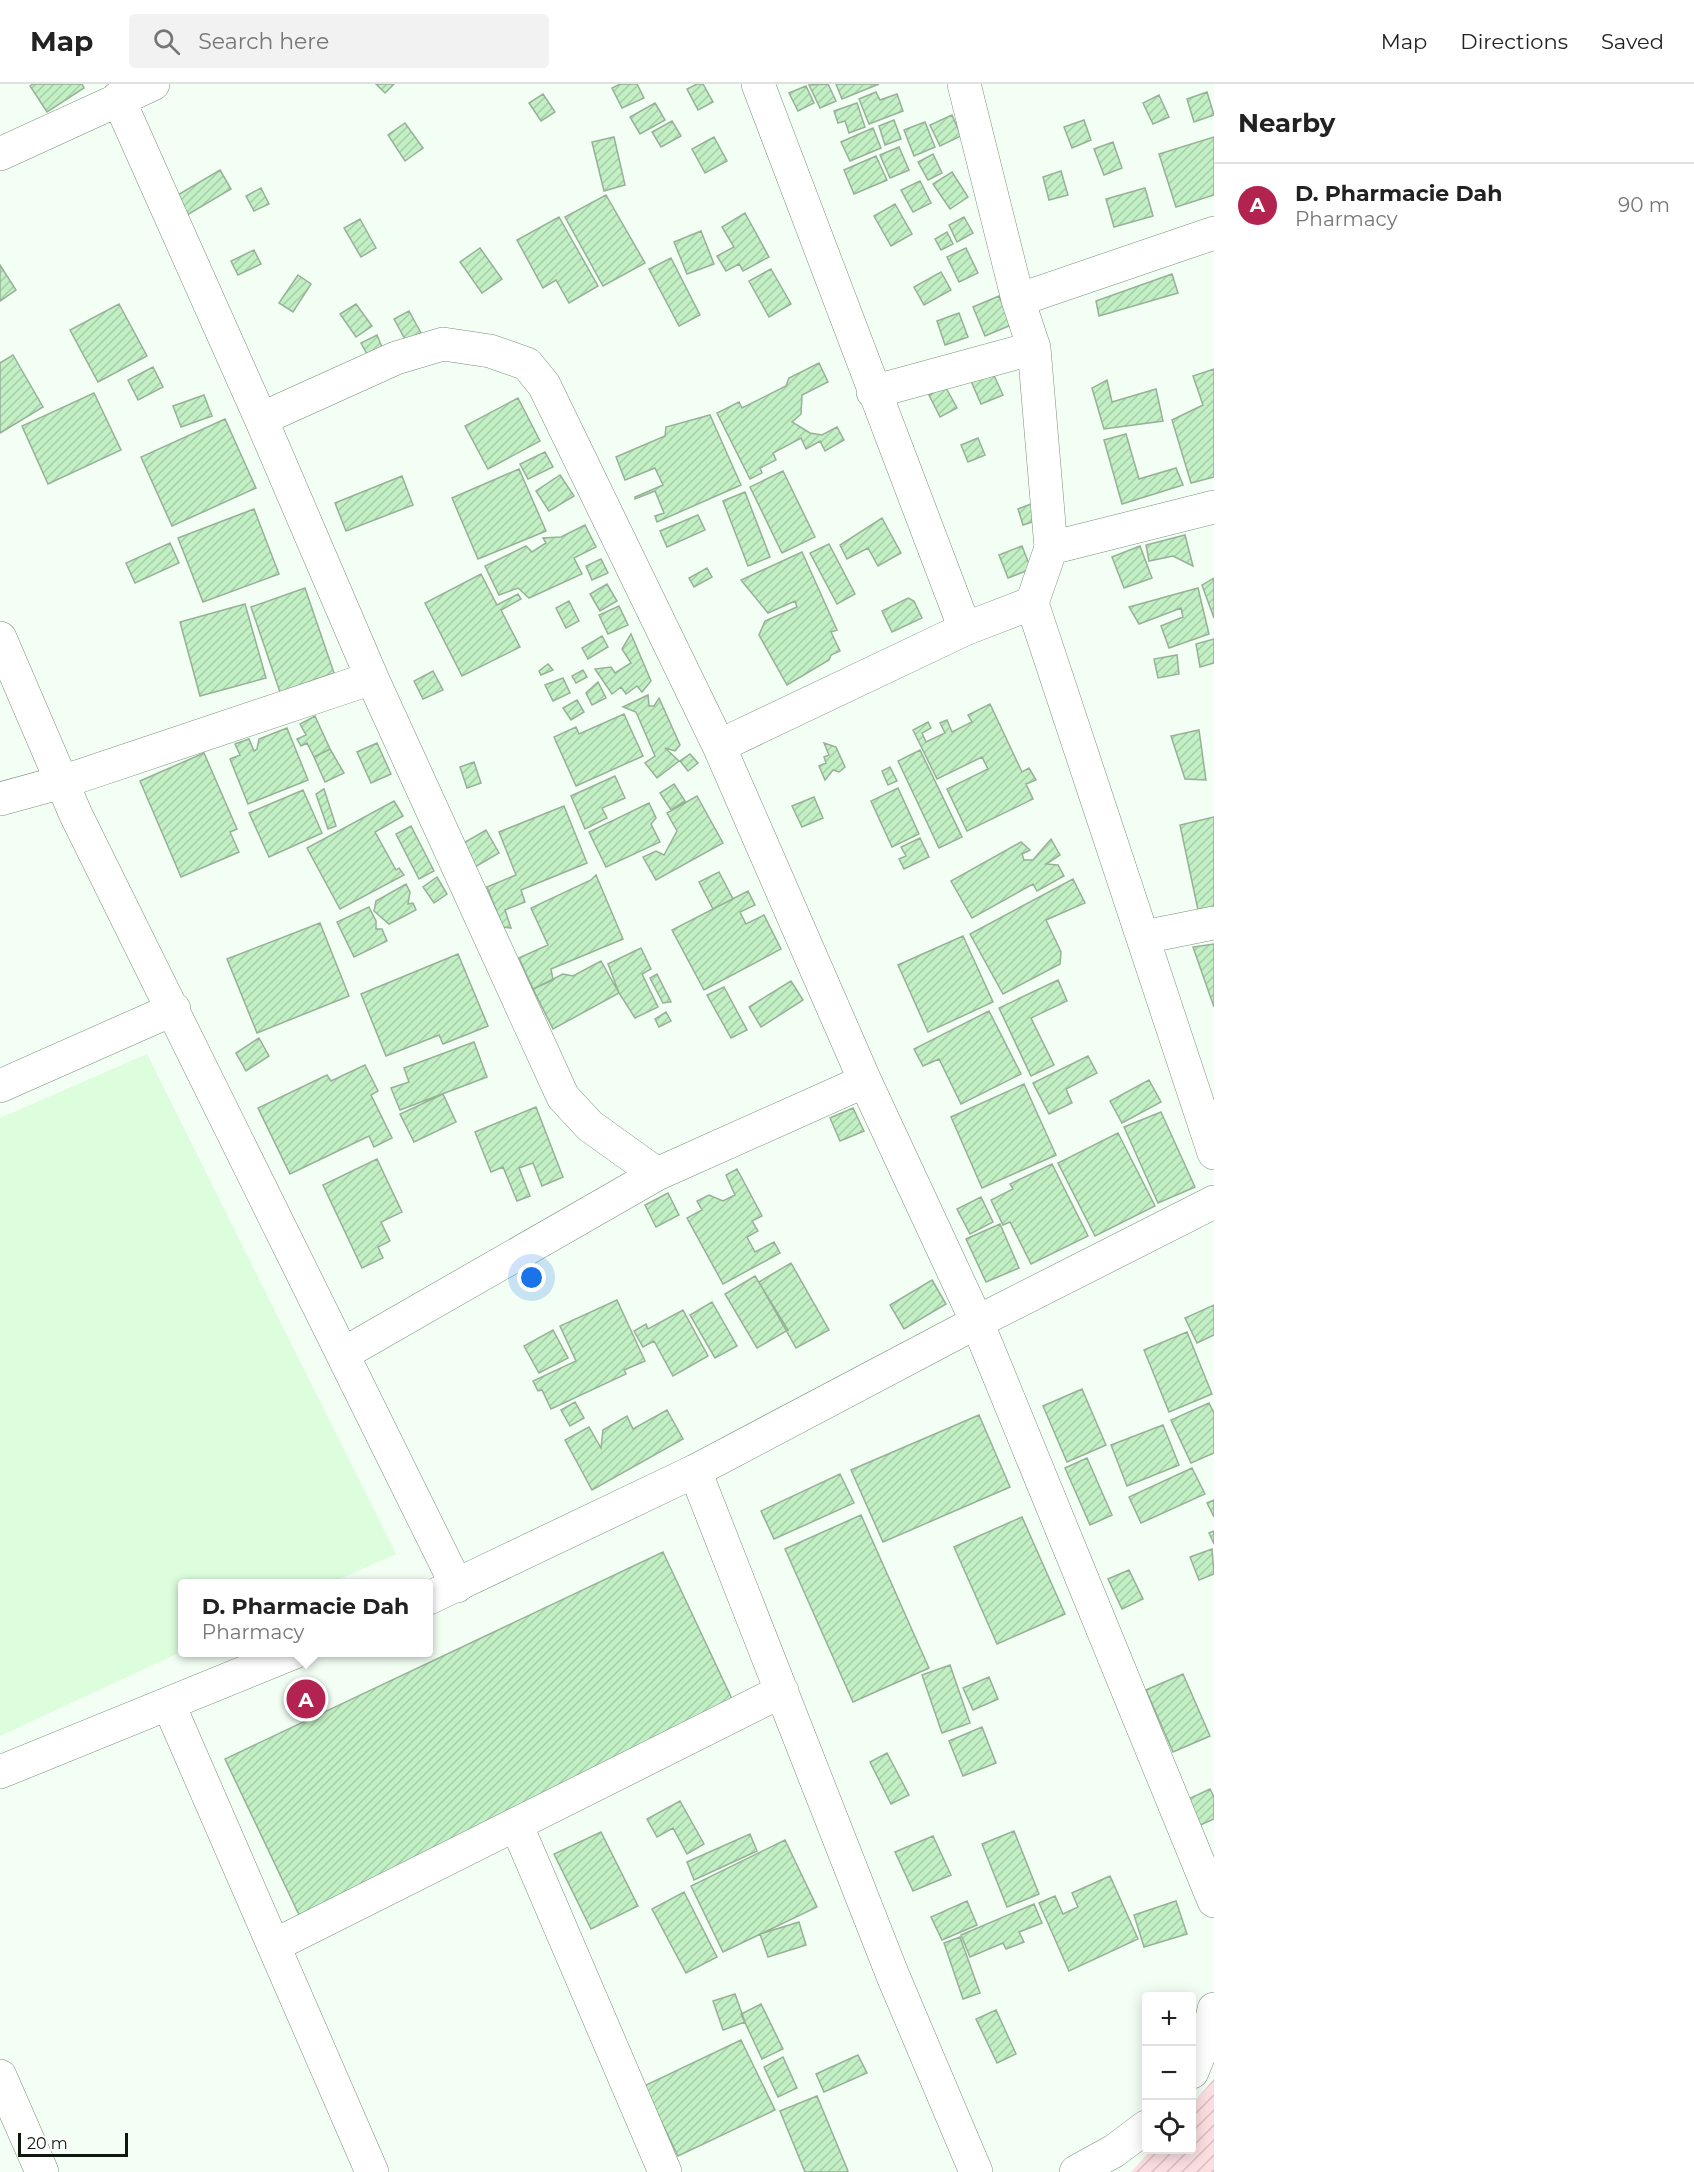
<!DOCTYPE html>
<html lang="en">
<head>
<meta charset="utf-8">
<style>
	body { margin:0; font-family:Montserrat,sans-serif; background:#f2f2f2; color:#222 }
	.controls { position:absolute; right:18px; bottom:18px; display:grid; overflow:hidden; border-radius:6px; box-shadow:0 3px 15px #0003 }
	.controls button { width:54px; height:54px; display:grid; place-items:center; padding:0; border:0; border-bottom:2px solid #e0e0e0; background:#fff; color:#222; font:30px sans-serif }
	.scale { position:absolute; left:18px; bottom:15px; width:110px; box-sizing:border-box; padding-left:6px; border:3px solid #0e180e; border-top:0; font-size:16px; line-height:21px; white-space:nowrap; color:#0e180e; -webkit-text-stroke:4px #fff; paint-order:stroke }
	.you { position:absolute; left:532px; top:1194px; width:21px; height:21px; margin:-15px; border:4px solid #fff; border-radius:50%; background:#1a73e8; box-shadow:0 0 0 9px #1a73e833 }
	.badge { display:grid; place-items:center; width:39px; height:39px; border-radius:50%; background:#b32350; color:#fff; font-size:20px; font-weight:700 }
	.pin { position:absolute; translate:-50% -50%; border:3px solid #fff; box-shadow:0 2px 6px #0006 }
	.popup { position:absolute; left:178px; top:1495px; width:255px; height:78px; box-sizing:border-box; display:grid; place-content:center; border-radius:6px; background:#fff; filter:drop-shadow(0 2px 4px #0005); font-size:20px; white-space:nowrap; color:#767676 }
	.popup b { font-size:22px; color:#222 }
	.popup::after { content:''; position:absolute; left:50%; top:100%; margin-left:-12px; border:12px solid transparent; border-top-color:#fff }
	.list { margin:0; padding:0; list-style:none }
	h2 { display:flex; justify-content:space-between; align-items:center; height:78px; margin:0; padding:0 24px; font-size:26px }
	h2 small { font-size:20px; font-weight:400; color:#767676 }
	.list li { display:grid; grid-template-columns:39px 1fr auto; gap:18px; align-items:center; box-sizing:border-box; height:84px; padding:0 24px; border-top:2px solid #e0e0e0 }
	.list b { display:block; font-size:22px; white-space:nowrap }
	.list p { margin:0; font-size:20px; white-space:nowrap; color:#767676 }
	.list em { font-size:20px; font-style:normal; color:#767676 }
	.icon { flex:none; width:33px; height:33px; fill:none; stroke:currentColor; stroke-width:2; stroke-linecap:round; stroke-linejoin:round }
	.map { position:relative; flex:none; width:1214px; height:2088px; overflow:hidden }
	header { display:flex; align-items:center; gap:36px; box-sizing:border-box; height:84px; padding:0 30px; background:#fff; border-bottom:2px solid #e0e0e0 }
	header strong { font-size:28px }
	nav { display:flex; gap:33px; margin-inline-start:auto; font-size:21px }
	.search { width:420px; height:54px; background:#f2f2f2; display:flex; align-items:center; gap:15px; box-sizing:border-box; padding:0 21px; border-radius:6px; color:#767676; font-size:22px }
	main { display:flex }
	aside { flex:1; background:#fff }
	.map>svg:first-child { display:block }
	.built { fill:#dcfedd }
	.garden { fill:url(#garden-furrows) }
	.building { fill:url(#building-hatch); stroke:#97b197; stroke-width:1.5 }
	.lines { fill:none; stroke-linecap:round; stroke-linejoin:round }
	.minor-casing { stroke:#789179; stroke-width:34 }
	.secondary-casing { stroke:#789179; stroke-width:34 }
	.minor { stroke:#fff; stroke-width:33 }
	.secondary { stroke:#fff; stroke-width:33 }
</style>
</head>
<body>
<header>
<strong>Map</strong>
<div class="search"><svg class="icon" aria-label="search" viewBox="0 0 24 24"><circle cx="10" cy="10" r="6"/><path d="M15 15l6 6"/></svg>Search here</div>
<nav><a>Map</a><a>Directions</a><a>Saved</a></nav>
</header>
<main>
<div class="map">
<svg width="1214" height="2088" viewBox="0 0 1214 2088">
	<defs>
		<pattern id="garden-furrows" width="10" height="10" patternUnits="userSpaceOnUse" patternTransform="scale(1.5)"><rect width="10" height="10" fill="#fbdee2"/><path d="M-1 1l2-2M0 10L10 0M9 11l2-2" fill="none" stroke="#d6bec1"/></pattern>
		<pattern id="building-hatch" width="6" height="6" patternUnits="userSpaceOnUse" patternTransform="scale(1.5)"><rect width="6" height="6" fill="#c2f0c4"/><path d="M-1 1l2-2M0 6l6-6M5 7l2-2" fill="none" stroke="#a6cda7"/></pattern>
	</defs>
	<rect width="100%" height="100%" fill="#f3fef4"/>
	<path class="built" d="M147 970 396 1470 331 1499 183 1500V1567L0 1652V1034Z"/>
	<path class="garden" d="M1214 1995V2088H1131L1151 2066H1192V2020Z"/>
	<path class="building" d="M33 0H82L84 4 47 28 30 2Z
		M376 0H394L385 9Z
		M620 0H637L644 14 622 24 612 4Z
		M697 0H703L713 18 698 26 687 5Z
		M828 0 836 17 820 24 809 1Z
		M836 0H879L842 15Z
		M806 2 814 19 798 27 789 9Z
		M876 8 880 16 897 10 903 27 869 40 859 15Z
		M1207 8 1214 31 1194 38 1187 15Z
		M543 10 555 28 541 37 529 19Z
		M1159 11 1169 33 1153 40 1143 19Z
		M655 19 665 36 640 50 630 33Z
		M857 19 865 43 849 49 845 37 838 39 834 27Z
		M952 31 961 52 940 62 930 41Z
		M894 36 901 55 885 61 879 42Z
		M1084 36 1091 56 1072 64 1064 43Z
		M672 37 681 52 661 63 652 48Z
		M925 38 935 63 914 72 904 46Z
		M405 39 423 64 405 77 388 51Z
		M873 44 881 64 850 77 841 58Z
		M614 53 625 101 604 107 592 58Z
		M714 53 727 77 705 89 692 65Z
		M1214 53V111L1176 123 1159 70Z
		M1113 58 1122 84 1104 91 1094 65Z
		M899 63 909 86 890 94 880 71Z
		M933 70 942 89 928 96 918 78Z
		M876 72 887 96 854 110 844 86Z
		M220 86 231 105 187 131 176 112Z
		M1061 87 1068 111 1049 116 1043 93Z
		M952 88 968 113 950 125 933 100Z
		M920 97 931 119 913 128 901 106Z
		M261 104 269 120 254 127 246 112Z
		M1145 104 1153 132 1114 143 1106 115Z
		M606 111 645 179 603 202 565 133Z
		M895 120 912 150 891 162 874 132Z
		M745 129 769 173 743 187 739 180 726 187 717 172 734 163 722 143Z
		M559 133 598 202 569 219 556 196 543 204 517 156Z
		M964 133 973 149 957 158 949 141Z
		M360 135 376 164 361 173 344 144Z
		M701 147 714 180 687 190 674 158Z
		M947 148 953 160 941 166 935 155Z
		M480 164 502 195 482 209 460 178Z
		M966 164 978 189 959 198 947 173Z
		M254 166 261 180 238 191 231 177Z
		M671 174 700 231 679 242 649 185Z
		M0 181 16 206 0 217Z
		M771 185 791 220 769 233 749 197Z
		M941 188 951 206 924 221 914 203Z
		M1172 190 1178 209 1099 232 1096 217Z
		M298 191 311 200 293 228 279 219Z
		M999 212 1011 241 985 252 973 223Z
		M119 220 147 272 98 298 70 246Z
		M356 220 372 242 356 253 340 230Z
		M409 227 421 249 406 257 394 235Z
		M959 229 968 253 945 261 937 237Z
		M377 251 382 263 367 270 361 259Z
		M13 271 43 323 0 349V279Z
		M819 279 828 298 802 311 801 330 792 338 810 349 822 351 837 343 844 356 825 367 820 357 806 365 801 354 773 369 776 376 760 384 762 389 750 395 717 329 739 318 742 324 786 302 789 294Z
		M153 283 163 303 138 316 128 296Z
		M1214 285V393L1191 399 1172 336 1203 321 1193 292Z
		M992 287 1003 311 981 320 971 297Z
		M1107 296 1112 318 1156 305 1163 337 1104 345 1092 304Z
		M945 302 957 324 940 333 929 311Z
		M94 309 121 366 48 400 22 342Z
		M204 311 212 332 181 343 173 322Z
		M518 314 540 357 488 385 465 342Z
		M710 331 741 401 657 438 655 432 664 429 655 407 635 415V413L663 401 655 384 625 396 616 373 665 352 666 343Z
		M225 335 256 404 172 442 141 373Z
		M1126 350 1139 395 1176 384 1183 401 1122 420 1104 356Z
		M978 354 985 371 968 378 961 361Z
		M545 368 553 383 528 395 520 380Z
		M519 385 546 447 478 475 452 414Z
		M783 387 815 453 782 469 750 403Z
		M560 391 574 412 549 427 536 407Z
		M402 392 413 421 346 447 335 419Z
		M745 408 770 473 748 482 723 417Z
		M1041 416 1047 433 1023 441 1018 425Z
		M254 425 279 490 203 518 178 454Z
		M698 431 705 446 667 463 660 447Z
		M882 434 901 469 878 482 868 464 847 475 840 461Z
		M585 441 596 463 574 474 582 490 529 514 518 504 499 511 485 482 526 462 532 468 546 459 543 454 561 453Z
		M1185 451 1193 482 1173 472 1149 477 1146 461Z
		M170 459 179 479 135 499 126 479Z
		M829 460 855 510 837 520 810 469Z
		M1022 462 1031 485 1008 494 999 471Z
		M1140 462 1152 494 1124 504 1112 473Z
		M802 468 837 546 831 548 840 567 831 571 829 576 787 601 759 551 765 537 797 523 795 517 768 529 741 496Z
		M601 475 608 489 592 496 586 482Z
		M707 484 712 493 694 503 689 494Z
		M481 490 497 521 518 510 521 515 501 526 520 563 462 592 425 519Z
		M1214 494V534L1202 501Z
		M607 500 617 517 600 527 590 510Z
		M305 504 334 589 280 608 251 523Z
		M1198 504 1209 550 1169 564 1161 542 1183 533 1181 524 1139 540 1129 523Z
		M908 514 914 517 922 534 892 548 882 527Z
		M569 517 579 537 566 544 556 524Z
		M245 520 266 594 200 612 180 538Z
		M619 522 628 541 608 550 599 531Z
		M631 550 651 597 642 608 637 602 626 610 621 603 612 610 595 585 611 583 615 589 631 579 622 565Z
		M602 552 608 563 588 575 582 564Z
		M1214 555V579L1200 583 1196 560Z
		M1177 571 1179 590 1158 594 1154 575Z
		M548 580 553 586 541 591 539 587Z
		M583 586 587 593 576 599 572 592Z
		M433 587 443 606 423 615 414 597Z
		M563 594 570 609 553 617 545 601Z
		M598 598 606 614 592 621 586 609Z
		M648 611 649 622H654L659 614 680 661 675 667 665 664 679 677 657 694 645 679 655 672 636 628 623 623Z
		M577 616 584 628 571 636 563 624Z
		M990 620 1022 688 1029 684 1036 696 1026 700 1033 715 967 747 947 705 988 685 982 673 937 695 913 646 928 638 931 644 922 649 926 658 945 649 940 639 947 636 952 648 972 638 968 631Z
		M624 630 643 672 576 702 554 653 576 643 579 650Z
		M315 632 330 665 314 673 307 659 301 662 297 655 306 651 300 640Z
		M287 644 308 696 248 720 230 675 240 671 235 660 249 655 254 667 257 665 259 655Z
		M1199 646 1206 696 1185 695 1171 652Z
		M377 659 391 690 371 699 357 668Z
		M824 659 836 663 845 683 839 688 833 686 825 696 819 682 826 679 824 673 829 671Z
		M330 665 344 689 325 698 314 673Z
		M920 666 962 753 939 764 898 677Z
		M204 669 237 745 230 748 239 768 181 793 140 697Z
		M690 670 698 679 688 687 680 677Z
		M474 678 481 699 467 704 460 683Z
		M890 683 897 697 888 701 882 687Z
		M615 692 625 714 602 724 607 734 585 745 571 712Z
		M674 700 685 717 671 726 660 709Z
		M898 704 919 750 892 763 871 717Z
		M324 705 336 742 328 745 316 710Z
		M303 706 322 749 269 773 249 729Z
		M697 712 723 759 656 796 643 773 656 767 664 771 677 747 667 729Z
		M814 713 823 734 802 743 792 722Z
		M394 717 403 732 375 748 396 786 399 784 404 791 340 825 307 764Z
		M649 719 656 734 651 740 660 758 606 783 589 748Z
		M564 722 587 779 521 806 525 818 505 826 511 844 503 843 487 803 516 791 499 748Z
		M1214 733V824L1198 826 1180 741Z
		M411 742 434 787 419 795 396 750Z
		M486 746 499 769 475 783 462 760Z
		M920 754 929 773 904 785 899 775 906 772 901 763Z
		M1051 755 1060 771 1046 780 1058 781 1064 792 1037 807 1033 800 972 834 951 797 1021 758 1030 766 1022 770 1024 776H1033Z
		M719 788 733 815 713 825 699 798Z
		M596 791 623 855 551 885 553 896 533 905 519 874 548 861 531 824 591 796Z
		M437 793 447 810 434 819 423 803Z
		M1073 795 1085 819 1046 836 1061 868 1060 880 1003 910 970 850Z
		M406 800 410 808 408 820 413 819 416 826 389 840 374 827 376 817Z
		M748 807 755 821 740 828 746 840 764 831 781 865 704 906 672 846Z
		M369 823 376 837V845H382L387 857 354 873 337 838Z
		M320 839 349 912 257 949 227 875Z
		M963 852 993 918 928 948 898 881Z
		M1214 860V923L1193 863Z
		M641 864 651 885 642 890 658 923 635 934 619 909 608 880Z
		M458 870 488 942 443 960 439 951 386 972 361 910Z
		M601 877 619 909 553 945 533 905 563 890 573 892Z
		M657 890 671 918 663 919 650 894Z
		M1058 896 1067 917 1031 934 1054 981 1031 992 999 924Z
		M791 897 803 916 761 943 749 923Z
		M724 903 747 946 731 954 707 911Z
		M989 927 1021 990 961 1020 939 975 923 982 914 965Z
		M666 928 671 937 659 943 655 935Z
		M259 954 269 972 246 987 236 969Z
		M474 958 487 993 400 1026 391 1004 409 998 404 984Z
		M1088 972 1097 989 1066 1005 1072 1019 1049 1030 1033 999Z
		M365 981 378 1007 371 1011 392 1054 374 1063 369 1052 290 1090 258 1024 327 991 331 997Z
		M1149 996 1161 1018 1122 1039 1110 1017Z
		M1024 1000 1056 1071 982 1104 951 1033Z
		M443 1010 456 1038 414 1058 400 1030Z
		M536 1023 563 1093 542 1102 533 1079 519 1084 530 1112 517 1117 503 1083 491 1088 475 1048Z
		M853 1024 864 1047 840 1057 830 1034Z
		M1161 1028 1195 1103 1158 1119 1124 1043Z
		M1118 1049 1155 1122 1095 1152 1058 1079Z
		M377 1075 402 1128 381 1138 390 1157 378 1163 383 1174 362 1184 323 1101Z
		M1052 1080 1088 1152 1031 1180 1010 1138 1003 1141 991 1116 1013 1105 1010 1100Z
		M737 1085 762 1132 752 1137 758 1147 747 1153 755 1168 774 1158 780 1169 723 1200 687 1134 702 1126 697 1117 709 1111 723 1117 735 1111 726 1091Z
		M668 1109 679 1131 656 1143 645 1121Z
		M981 1113 993 1138 970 1150 957 1125Z
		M1000 1140 1019 1184 986 1198 966 1155Z
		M791 1179 829 1246 796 1264 759 1198Z
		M755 1192 788 1246 757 1264 725 1210Z
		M932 1196 946 1220 904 1245 890 1221Z
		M617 1216 645 1277 624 1286 626 1290 551 1325 542 1306 538 1307 533 1297 576 1277 560 1242Z
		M712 1218 737 1262 715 1274 690 1231Z
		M1214 1221V1251L1197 1259 1185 1234Z
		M683 1226 708 1272 673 1292 654 1257 643 1263 634 1247 646 1240 648 1245Z
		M553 1246 568 1274 539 1289 524 1262Z
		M1187 1248 1212 1310 1169 1328 1144 1266Z
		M1082 1305 1106 1361 1067 1378 1043 1322Z
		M575 1318 584 1334 570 1342 561 1326Z
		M1209 1319 1214 1329V1369L1191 1379 1171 1336Z
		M667 1326 683 1355 592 1406 565 1356 589 1343 601 1364 603 1346 627 1332 633 1345Z
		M979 1331 1010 1403 883 1458 851 1386Z
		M1163 1341 1179 1381 1127 1402 1111 1361Z
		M1087 1374 1112 1431 1090 1441 1065 1384Z
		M1192 1384 1205 1410 1141 1439 1129 1413Z
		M840 1390 854 1419 774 1455 761 1427Z
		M1214 1416V1433L1207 1419Z
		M861 1431 929 1584 853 1618 785 1465Z
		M1022 1433 1065 1530 997 1560 954 1463Z
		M1214 1447V1460L1209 1449Z
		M1212 1465 1214 1490 1199 1496 1190 1473Z
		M663 1468 739 1630 301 1835 225 1675Z
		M1129 1486 1143 1515 1122 1525 1108 1495Z
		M950 1581 970 1639 942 1649 922 1591Z
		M1183 1590 1210 1652 1173 1668 1146 1606Z
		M989 1593 998 1615 973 1626 963 1604Z
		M982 1643 996 1679 963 1692 949 1657Z
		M887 1669 909 1711 891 1720 870 1678Z
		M1210 1705 1214 1713V1735L1196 1743 1184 1717Z
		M680 1717 704 1760 687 1770 673 1744 657 1753 647 1735Z
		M1014 1747 1039 1810 1007 1823 982 1760Z
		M601 1748 638 1822 591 1845 554 1770Z
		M750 1750 757 1767 694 1796 687 1778Z
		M933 1752 951 1791 913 1807 895 1768Z
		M785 1756 817 1823 723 1868 691 1802Z
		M1110 1792 1138 1855 1069 1887 1039 1819 1055 1812 1063 1830 1078 1823 1072 1809Z
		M684 1808 717 1873 686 1889 652 1825Z
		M967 1817 977 1841 942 1856 931 1833Z
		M1176 1817 1187 1850 1144 1863 1134 1831Z
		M1034 1820 1042 1839 1019 1848 1024 1858 1006 1865 1003 1859 970 1873 961 1851Z
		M799 1838 806 1861 768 1873 760 1850Z
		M960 1853 980 1909 963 1915 944 1859Z
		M735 1910 745 1938 723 1946 713 1917Z
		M761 1920 783 1965 762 1975 741 1930Z
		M996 1926 1016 1970 997 1979 976 1935Z
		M741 1956 775 2026 678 2072 644 2002Z
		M858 1971 867 1989 824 2008 816 1990Z
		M783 1973 797 2004 778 2013 764 1983Z
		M817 2012 848 2087 845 2088H805L780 2027Z"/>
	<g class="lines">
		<defs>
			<path id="minor" d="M758 0 965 545
				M964 0 1018 216 1034 264 1051 464 1032 519 1214 1069
				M118 14 261 335 372 594 563 1013 590 1042 657 1090 865 997
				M0 70 153 0
				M1018 216 1214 149
				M873 308 1034 264
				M261 335 396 274 443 260 490 267 527 280 544 301 719 662 865 997 977 1238 1214 1817
				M1051 464 1214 423
				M0 554 76 731 457 1502
				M719 662 965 545 1032 519
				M0 715 62 698 372 594
				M1144 853 1214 839
				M0 1002 174 925
				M343 1270 657 1090
				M695 1387 893 1892 976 2088
				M169 1621 372 2088
				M516 1740 665 2088
				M275 1861 782 1607
				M1192 1988 1210 1944 1214 1925
				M0 1992 42 2088
				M1076 2088 1114 2067 1146 2043"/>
			<path id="secondary" d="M429 1514 695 1387 977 1238 1214 1118
				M0 1688 295 1568"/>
		</defs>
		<use href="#minor" class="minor-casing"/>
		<use href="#secondary" class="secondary-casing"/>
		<use href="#minor" class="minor"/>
		<use href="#secondary" class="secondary"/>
	</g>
</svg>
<div class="controls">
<button>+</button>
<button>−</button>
<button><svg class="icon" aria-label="locate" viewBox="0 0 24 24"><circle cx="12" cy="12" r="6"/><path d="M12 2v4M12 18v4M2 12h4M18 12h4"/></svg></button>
</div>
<div class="scale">20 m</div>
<div class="you"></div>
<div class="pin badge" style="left:306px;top:1615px">A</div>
<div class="popup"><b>D. Pharmacie Dah</b>Pharmacy</div>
</div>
<aside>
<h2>Nearby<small></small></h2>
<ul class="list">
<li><span class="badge">A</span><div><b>D. Pharmacie Dah</b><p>Pharmacy</p></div><em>90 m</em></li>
</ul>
</aside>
</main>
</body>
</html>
